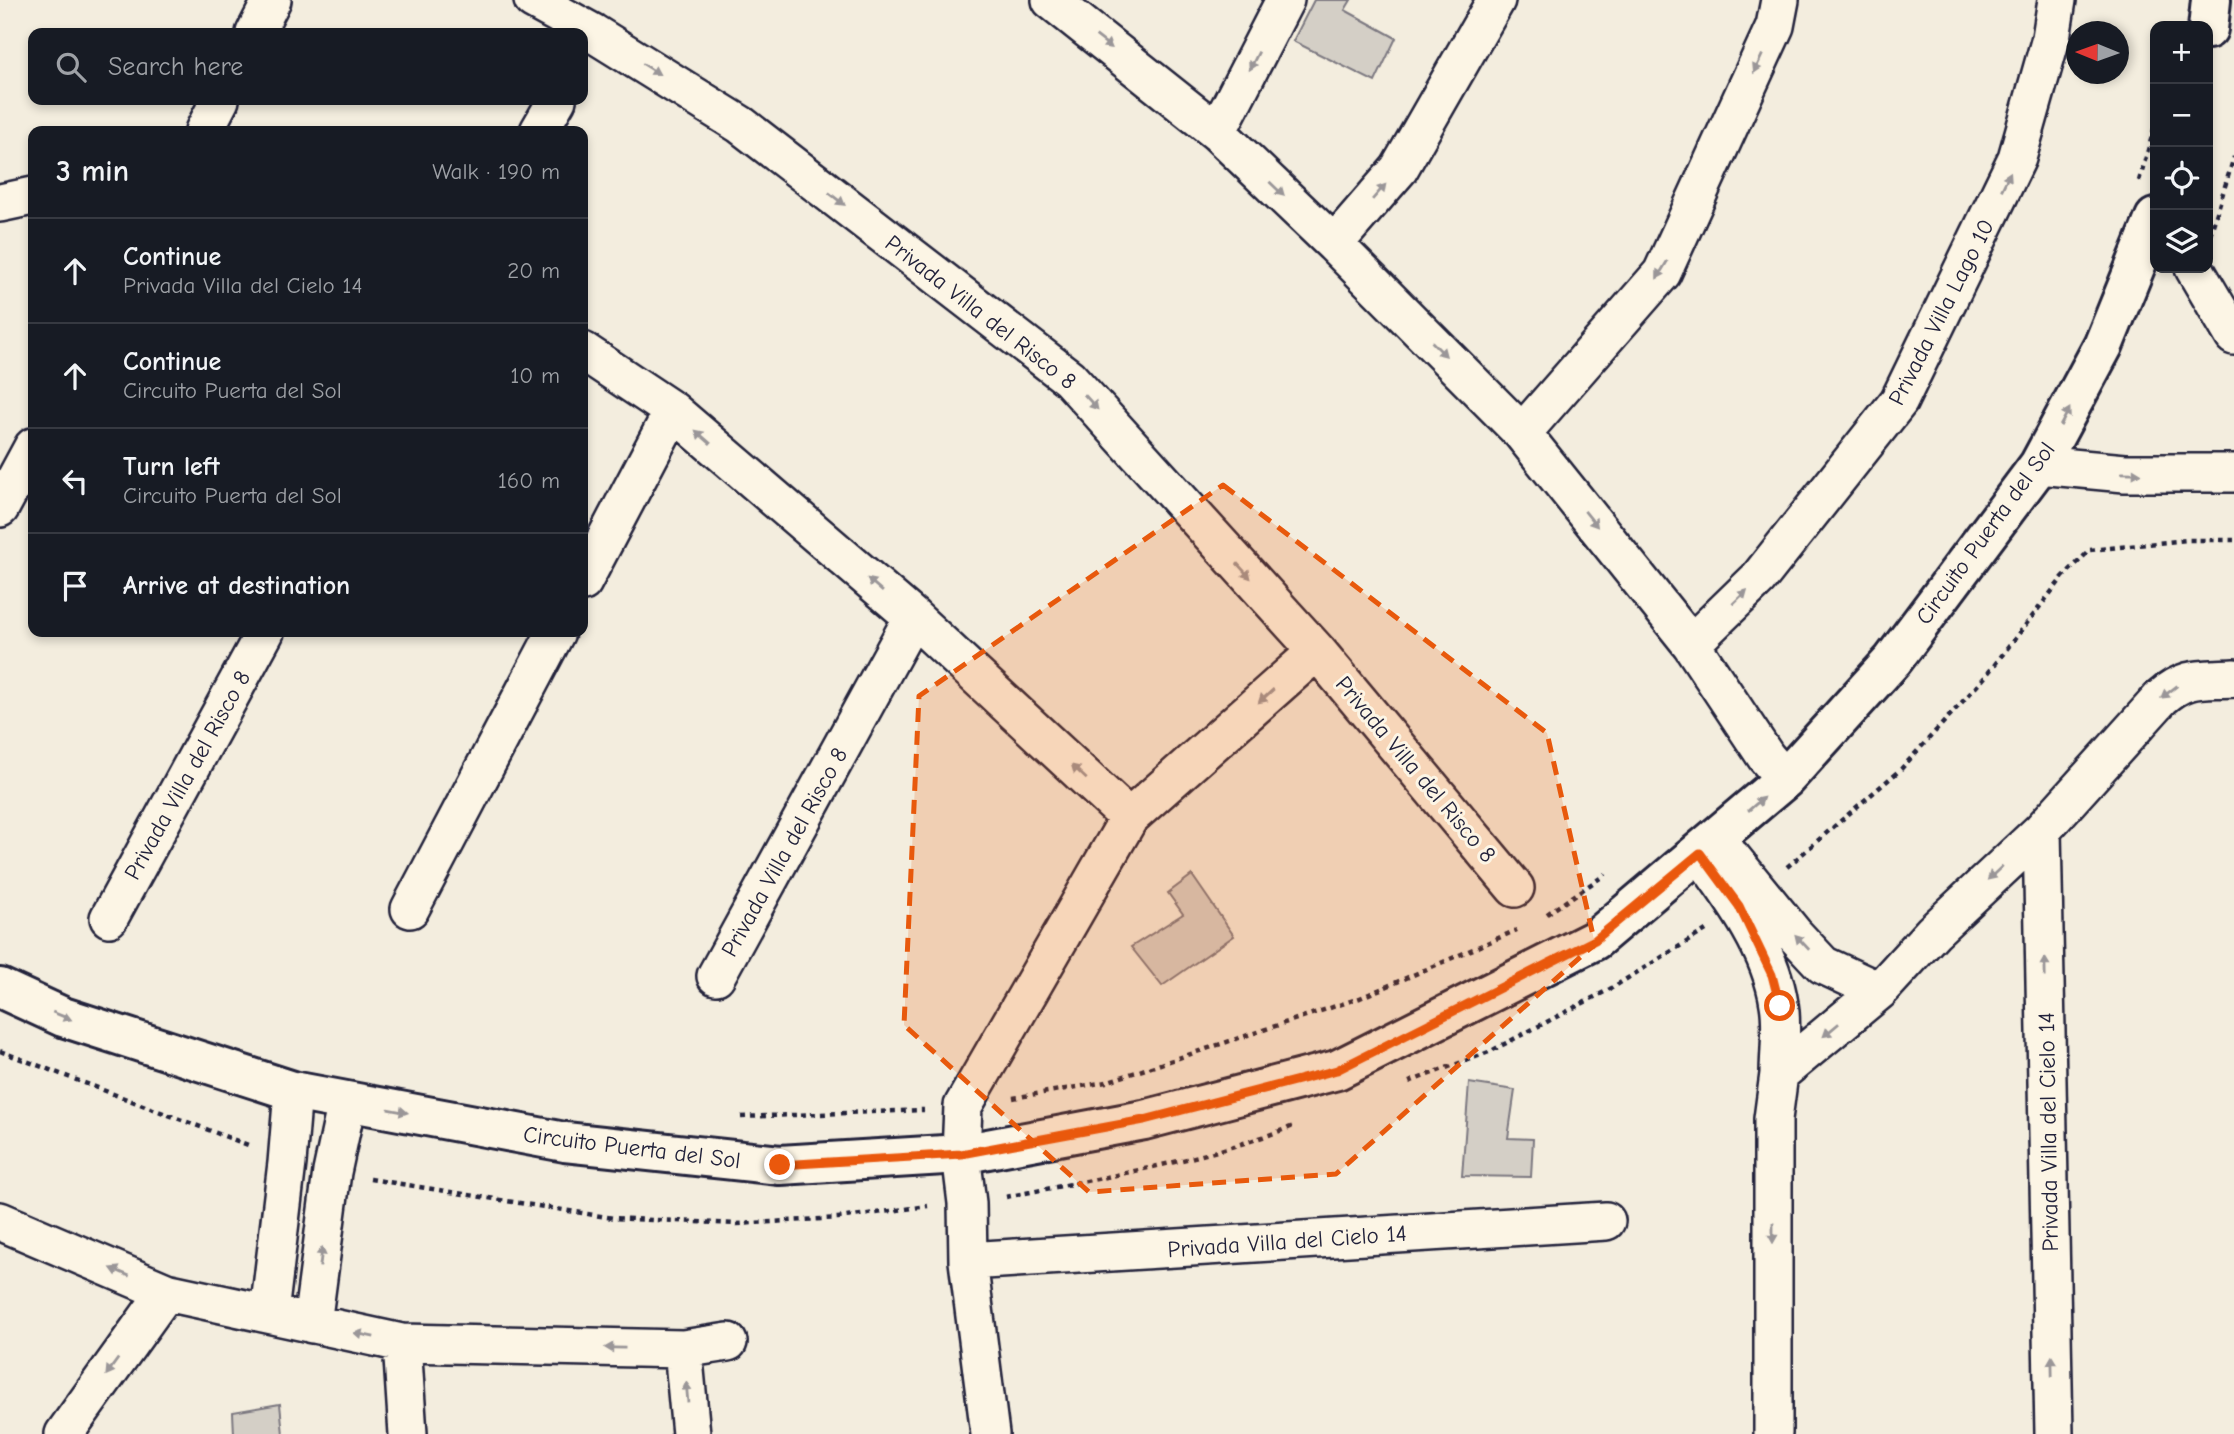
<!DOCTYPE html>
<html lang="en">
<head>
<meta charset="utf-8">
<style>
	body { margin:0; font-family:"Comic Neue",sans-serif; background:#242831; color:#f1f3f6 }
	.controls { position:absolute; right:21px; top:21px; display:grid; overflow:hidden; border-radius:14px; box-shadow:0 4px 10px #0003 }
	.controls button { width:63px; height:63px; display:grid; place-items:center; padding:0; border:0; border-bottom:2px solid #363941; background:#171b24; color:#f1f3f6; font:35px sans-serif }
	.compass { position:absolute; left:2066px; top:21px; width:63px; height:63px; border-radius:50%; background:#171b24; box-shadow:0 4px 10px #0003; rotate:271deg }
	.stop { position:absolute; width:21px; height:21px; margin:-16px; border:5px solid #ea580c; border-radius:50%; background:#fff }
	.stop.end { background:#ea580c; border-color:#fff; box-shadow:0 2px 7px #0008 }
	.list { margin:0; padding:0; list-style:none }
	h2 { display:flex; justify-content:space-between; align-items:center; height:91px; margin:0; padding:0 28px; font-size:30px }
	h2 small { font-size:23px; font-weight:400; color:#9ea1a6 }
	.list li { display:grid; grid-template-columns:46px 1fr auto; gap:21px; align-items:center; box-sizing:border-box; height:105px; padding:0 28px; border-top:2px solid #363941 }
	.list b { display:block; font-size:26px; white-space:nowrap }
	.list p { margin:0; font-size:23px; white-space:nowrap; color:#9ea1a6 }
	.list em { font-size:23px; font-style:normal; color:#9ea1a6 }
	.icon { flex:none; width:38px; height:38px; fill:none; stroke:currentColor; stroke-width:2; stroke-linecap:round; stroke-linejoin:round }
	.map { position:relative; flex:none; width:2234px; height:1434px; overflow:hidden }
	.search { position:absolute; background:#171b24; box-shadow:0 4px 10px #0003; left:28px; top:28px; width:560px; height:77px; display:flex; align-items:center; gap:18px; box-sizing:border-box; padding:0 24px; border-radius:14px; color:#9ea1a6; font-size:26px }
	.panel { position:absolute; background:#171b24; box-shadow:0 4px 10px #0003; left:28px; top:126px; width:560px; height:511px; border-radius:14px }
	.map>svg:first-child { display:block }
	.green { fill:#d4cfc6; stroke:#7b7880; stroke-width:2 }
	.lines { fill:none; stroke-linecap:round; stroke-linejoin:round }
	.street-casing { stroke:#22223b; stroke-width:42 }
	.secondary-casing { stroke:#22223b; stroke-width:44 }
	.path { stroke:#22223b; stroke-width:4.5; stroke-dasharray:5 5; stroke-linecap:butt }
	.street { stroke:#fcf5e5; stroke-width:37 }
	.secondary { stroke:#fcf5e5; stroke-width:38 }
	.oneway { fill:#9a9698 }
	.route { stroke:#ea580c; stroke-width:9 }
	.marked { fill:#e8590c; fill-opacity:0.2; stroke:#e8590c; stroke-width:5; stroke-dasharray:14 9; stroke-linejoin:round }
	.labels { text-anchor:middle; stroke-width:6; stroke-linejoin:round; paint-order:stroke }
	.street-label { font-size:23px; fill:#22223b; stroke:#fcf5e5 }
</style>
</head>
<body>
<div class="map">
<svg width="2234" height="1434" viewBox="0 0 2234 1434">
	<rect width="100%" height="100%" fill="#f3edde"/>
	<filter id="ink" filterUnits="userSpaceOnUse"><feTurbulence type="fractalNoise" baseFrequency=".0143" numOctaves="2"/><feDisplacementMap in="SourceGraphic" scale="14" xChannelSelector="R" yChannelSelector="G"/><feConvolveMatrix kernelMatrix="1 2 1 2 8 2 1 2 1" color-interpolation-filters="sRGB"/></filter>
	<g filter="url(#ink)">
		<path class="green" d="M1314 0H1351L1345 10 1396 38 1375 82 1293 41Z
			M1192 875 1234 936 1162 986 1131 947 1183 914 1168 893Z
			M1469 1083 1515 1090 1508 1138 1533 1139 1531 1177 1462 1176Z
			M280 1404 283 1434H234L233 1412Z"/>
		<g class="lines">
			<defs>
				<path id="street" d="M533 0 593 33 741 125 1069 378 1317 651 1515 888
					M1051 0 1217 132 1334 244 1522 433 1691 644 1766 757 1785 779
					M255 33 272 0
					M204 131 220 100
					M539 131 557 100
					M1217 132 1285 0
					M0 203 33 196
					M1334 244 1399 169 1496 0
					M2194 268 2234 336
					M583 351 673 411 913 617 1129 818
					M1522 433 1662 273 1775 26 1780 0
					M2039 465 2125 473H2234
					M0 508 33 447
					M583 582 673 411
					M1691 644 1758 579 1899 401 2017 158 2051 38 2057 0
					M2042 830 2054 1434
					M1700 853C1732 897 1771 949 1779 1004 1783 1026 1779 1052 1779 1074
					M1732 858 1794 934 1823 965 1879 991
					M410 909 556 632
					M109 918 265 632
					M716 976 913 617
					M0 1221 166 1292 402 1343 683 1349 728 1342
					M968 1261 1606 1221
					M269 1313 287 1163 293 1091
					M312 1324 332 1172 347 1102
					M402 1343 408 1434
					M683 1349 691 1434
					M64 1434 166 1292
					M990 1434 968 1261 967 1203 961 1154 963 1106 1129 818 1317 651
					M1773 1434V1119L1779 1074 1879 991 1933 932 2042 830 2161 698C2187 675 2201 680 2234 678"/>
				<path id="secondary" d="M2208 29 2211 0
					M0 988 63 1017 293 1091 565 1142 780 1165 961 1154 1144 1120 1337 1070 1595 940 1785 779 1893 660 2039 465 2103 346 2155 218"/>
			</defs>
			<use href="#street" class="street-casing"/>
			<use href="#secondary" class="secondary-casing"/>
			<path class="path" d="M2139 181 2155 126
				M2210 235 2234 157
				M1787 867 1901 769 1985 677 2063 577 2090 550 2187 540H2234
				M1547 914 1606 874
				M0 1051 248 1145
				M1409 1082 1489 1052 1610 989 1706 930
				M1013 1098 1106 1082 1360 998 1517 930
				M741 1117 924 1110
				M370 1179 613 1218 737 1224 838 1218 928 1206
				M1006 1197C1104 1177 1203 1161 1296 1125"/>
			<use href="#street" class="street"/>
			<use href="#secondary" class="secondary"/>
		</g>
		<defs><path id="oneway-solid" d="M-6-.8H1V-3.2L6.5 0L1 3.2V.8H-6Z" transform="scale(1.75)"/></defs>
		<g class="oneway">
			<use href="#oneway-solid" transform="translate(1104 42) rotate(38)"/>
			<use href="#oneway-solid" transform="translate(1254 61) rotate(117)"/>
			<use href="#oneway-solid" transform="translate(1758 64) rotate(115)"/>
			<use href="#oneway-solid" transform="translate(651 69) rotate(32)"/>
			<use href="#oneway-solid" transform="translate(2006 181) rotate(-64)"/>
			<use href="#oneway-solid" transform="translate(1277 189) rotate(44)"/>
			<use href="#oneway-solid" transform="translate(1379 192) rotate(-49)"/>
			<use href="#oneway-solid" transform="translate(837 199) rotate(38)"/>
			<use href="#oneway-solid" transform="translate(1662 270) rotate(121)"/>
			<use href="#oneway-solid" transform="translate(1439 349) rotate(45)"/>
			<use href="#oneway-solid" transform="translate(1091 402) rotate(48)"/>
			<use href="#oneway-solid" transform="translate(2065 417) rotate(-62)"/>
			<use href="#oneway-solid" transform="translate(703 437) rotate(-139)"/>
			<use href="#oneway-solid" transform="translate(2131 473) rotate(1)"/>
			<use href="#oneway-solid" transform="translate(1591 519) rotate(51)"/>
			<use href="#oneway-solid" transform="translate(1244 571) rotate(48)"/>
			<use href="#oneway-solid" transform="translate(875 585) rotate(-139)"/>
			<use href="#oneway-solid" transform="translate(1740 597) rotate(-44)"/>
			<use href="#oneway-solid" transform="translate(2169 692) rotate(143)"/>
			<use href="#oneway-solid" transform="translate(1266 696) rotate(138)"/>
			<use href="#oneway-solid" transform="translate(1079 772) rotate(-137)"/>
			<use href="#oneway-solid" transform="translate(1756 804) rotate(-41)"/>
			<use href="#oneway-solid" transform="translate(1995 873) rotate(137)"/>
			<use href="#oneway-solid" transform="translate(1802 942) rotate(-133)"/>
			<use href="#oneway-solid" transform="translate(2045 967) rotate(-91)"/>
			<use href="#oneway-solid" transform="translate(62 1016) rotate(22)"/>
			<use href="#oneway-solid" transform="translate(1831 1030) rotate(140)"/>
			<use href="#oneway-solid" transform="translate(398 1111) rotate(10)"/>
			<use href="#oneway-solid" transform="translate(1773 1233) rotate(90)"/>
			<use href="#oneway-solid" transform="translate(321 1257) rotate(-83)"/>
			<use href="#oneway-solid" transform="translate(120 1272) rotate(-157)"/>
			<use href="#oneway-solid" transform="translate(364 1335) rotate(-168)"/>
			<use href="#oneway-solid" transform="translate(615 1348) rotate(-179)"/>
			<use href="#oneway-solid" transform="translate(2052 1366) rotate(-91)"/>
			<use href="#oneway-solid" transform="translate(112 1367) rotate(126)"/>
			<use href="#oneway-solid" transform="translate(687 1392) rotate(-95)"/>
		</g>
	</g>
	<g class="lines" filter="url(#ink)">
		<path class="route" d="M780 1165 961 1154 1144 1120 1337 1070 1595 940 1700 853 1739 906 1772 975 1780 1006"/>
	</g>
	<path class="marked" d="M1223 485 1547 733 1595 944 1336 1174 1089 1192 904 1025 919 696Z"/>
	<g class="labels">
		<g class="street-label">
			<text transform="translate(981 312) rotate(38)" y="8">Privada Villa del Risco 8</text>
			<text transform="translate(1941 312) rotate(-63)" y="8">Privada Villa Lago 10</text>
			<text transform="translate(1985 533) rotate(-54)" y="8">Circuito Puerta del Sol</text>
			<text transform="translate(1416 769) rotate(50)" y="8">Privada Villa del Risco 8</text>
			<text transform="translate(187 775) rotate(-61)" y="8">Privada Villa del Risco 8</text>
			<text transform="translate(784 852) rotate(-61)" y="8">Privada Villa del Risco 8</text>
			<text transform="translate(2048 1132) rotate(-91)" y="8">Privada Villa del Cielo 14</text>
			<text transform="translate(632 1147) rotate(7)" y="8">Circuito Puerta del Sol</text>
			<text transform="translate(1287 1241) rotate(-4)" y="8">Privada Villa del Cielo 14</text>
		</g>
	</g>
</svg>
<div class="controls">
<button>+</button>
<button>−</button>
<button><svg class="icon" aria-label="locate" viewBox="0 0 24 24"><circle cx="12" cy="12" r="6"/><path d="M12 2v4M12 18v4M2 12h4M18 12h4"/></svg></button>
<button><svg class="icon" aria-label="layers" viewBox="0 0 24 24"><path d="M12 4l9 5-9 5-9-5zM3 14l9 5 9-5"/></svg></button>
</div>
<svg class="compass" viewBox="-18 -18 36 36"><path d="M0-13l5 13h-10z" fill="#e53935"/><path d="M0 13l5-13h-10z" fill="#9ea1a6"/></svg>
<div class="stop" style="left:1780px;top:1006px"></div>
<div class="stop end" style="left:780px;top:1165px"></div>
<div class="search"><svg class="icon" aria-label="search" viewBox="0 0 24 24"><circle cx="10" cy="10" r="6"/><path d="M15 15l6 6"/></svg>Search here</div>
<section class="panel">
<h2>3 min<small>Walk · 190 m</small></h2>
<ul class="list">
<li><svg class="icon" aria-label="ahead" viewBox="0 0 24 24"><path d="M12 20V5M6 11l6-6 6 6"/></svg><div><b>Continue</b><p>Privada Villa del Cielo 14</p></div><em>20 m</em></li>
<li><svg class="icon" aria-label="ahead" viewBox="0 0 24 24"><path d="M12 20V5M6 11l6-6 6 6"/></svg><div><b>Continue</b><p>Circuito Puerta del Sol</p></div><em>10 m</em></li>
<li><svg class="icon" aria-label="left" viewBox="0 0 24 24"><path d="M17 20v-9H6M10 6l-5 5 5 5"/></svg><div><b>Turn left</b><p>Circuito Puerta del Sol</p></div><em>160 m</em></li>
<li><svg class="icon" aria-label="arrive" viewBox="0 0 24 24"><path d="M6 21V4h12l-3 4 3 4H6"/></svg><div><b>Arrive at destination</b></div></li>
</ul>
</section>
</div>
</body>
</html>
